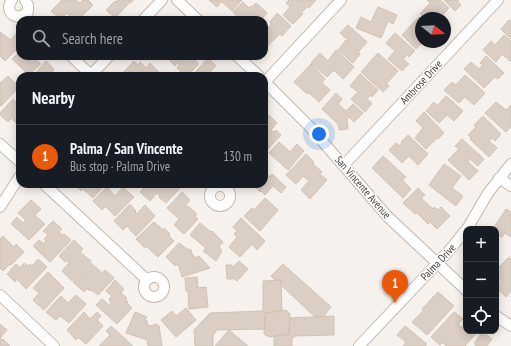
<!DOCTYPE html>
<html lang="en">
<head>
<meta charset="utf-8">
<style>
	body { margin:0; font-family:"PT Sans Narrow",sans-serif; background:#20242c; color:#f1f3f6 }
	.controls { position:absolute; right:12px; bottom:12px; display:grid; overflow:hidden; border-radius:8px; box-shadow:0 2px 10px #0003 }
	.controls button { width:36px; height:36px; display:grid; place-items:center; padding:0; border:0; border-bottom:1px solid #363941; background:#171b24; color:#f1f3f6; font:20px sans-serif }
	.compass { position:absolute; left:415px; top:12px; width:36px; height:36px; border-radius:50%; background:#171b24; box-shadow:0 2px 10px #0003; rotate:108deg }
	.you { position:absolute; left:319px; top:134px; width:14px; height:14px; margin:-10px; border:3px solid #fff; border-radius:50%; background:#1a73e8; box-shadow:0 0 0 6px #1a73e833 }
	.badge { display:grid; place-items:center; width:26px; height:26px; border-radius:50%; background:#ea580c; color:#fff; font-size:13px; font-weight:700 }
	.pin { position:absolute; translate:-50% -33px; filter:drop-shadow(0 1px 2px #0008) }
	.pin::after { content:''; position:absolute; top:21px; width:14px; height:12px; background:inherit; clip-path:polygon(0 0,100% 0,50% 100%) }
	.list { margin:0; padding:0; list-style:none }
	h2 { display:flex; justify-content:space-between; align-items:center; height:52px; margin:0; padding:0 16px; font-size:17px }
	h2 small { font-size:13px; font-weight:400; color:#9ea1a6 }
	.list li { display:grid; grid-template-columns:26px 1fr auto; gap:12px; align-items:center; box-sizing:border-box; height:64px; padding:0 16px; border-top:1px solid #363941 }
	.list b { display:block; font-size:15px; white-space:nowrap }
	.list p { margin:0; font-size:13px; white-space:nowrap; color:#9ea1a6 }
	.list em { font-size:13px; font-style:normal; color:#9ea1a6 }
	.icon { flex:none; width:22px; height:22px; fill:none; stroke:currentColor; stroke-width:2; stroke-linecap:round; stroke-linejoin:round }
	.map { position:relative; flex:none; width:511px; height:346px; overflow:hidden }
	.search { position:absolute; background:#171b24; box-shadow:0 2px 10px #0003; left:16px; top:16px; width:252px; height:44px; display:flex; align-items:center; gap:10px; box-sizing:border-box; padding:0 14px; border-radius:12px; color:#9ea1a6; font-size:15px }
	.panel { position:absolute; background:#171b24; box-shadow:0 2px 10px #0003; left:16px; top:72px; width:252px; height:116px; border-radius:12px }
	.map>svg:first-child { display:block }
	.building { fill:#dbcec4; stroke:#d3c2b4 }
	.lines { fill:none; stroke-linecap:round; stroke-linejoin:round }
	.street-casing { stroke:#c2b8ae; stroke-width:12 }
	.street { stroke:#fff; stroke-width:10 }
	.labels { text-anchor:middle; stroke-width:3; stroke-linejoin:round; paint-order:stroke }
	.street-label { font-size:11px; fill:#4b4139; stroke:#fff }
</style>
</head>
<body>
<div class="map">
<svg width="511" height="346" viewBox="0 0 511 346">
	<rect width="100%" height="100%" fill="#f6f1ec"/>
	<path class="building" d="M62 0H76L80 3 83 0H88L93 5 78 20 72 14 70 16 67 13 60 19 51 11Z
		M118 0H133L131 3 130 2 115 18 106 10 115 1 116 2Z
		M209 0H223L217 7Z
		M225 0H242L232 11 222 2Z
		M289 0H316L309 8 308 6 301 13 303 14 293 24 283 15 290 7 286 3Z
		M427 0H440L449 8 440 18H424L420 14 430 3Z
		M444 0H459L457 1 461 5 455 11Z
		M243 2 249 8 251 6 252 7 256 3 267 13 261 20H240L233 12Z
		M378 7 397 15 393 24 388 21 381 38 356 28 361 17 371 22Z
		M277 13 291 26 282 36 280 34 264 49V27L267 29 272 24 270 22Z
		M419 17 421 19V42H423L416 49 402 35Z
		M509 20 511 21V39L501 29Z
		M348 25 367 42 358 52 360 54 353 63 338 50 346 40 348 42 349 41 340 33Z
		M0 32 11 40 16 34 20 38V46L5 61 0 56Z
		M395 33 415 51 409 57 407 55 403 59 409 64 402 71 388 59 395 51 386 43Z
		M504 35 511 41V62L502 54 496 62 483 50 491 41 495 45Z
		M336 50 354 67 343 79 334 70 327 77 311 63 320 53 328 61Z
		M20 51V56H32L41 64 29 75 12 59Z
		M378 53 398 71 386 84 389 86 383 92 361 72Z
		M173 56H191L199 64 187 76H185L177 68 179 65 177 63 175 66 169 60Z
		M486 56 504 73 498 79 495 77 484 88 464 69 471 62 479 69 483 65 480 63Z
		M208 58 216 66 210 72 215 76H192Z
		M46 61 54 69 52 72 56 76H34V75Z
		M134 61 138 65 140 62 146 68 150 63 159 72 155 76H122L121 75Z
		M311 64 325 79 322 83 330 90 319 102 308 92 307 94 294 82Z
		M360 74 378 90 372 97 371 95 367 99 372 103 365 112 351 99 358 92 350 86Z
		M465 75 485 93 474 105 465 97 459 103 444 90 452 82 456 85Z
		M8 76 19 87 1 106 0 105V83Z
		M336 93 342 99 338 104 346 111 353 104 363 113 354 122 349 117 347 119 348 129 339 130 338 124 322 109Z
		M446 96 463 111 454 121 447 115 439 123 426 111 434 102 437 106Z
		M13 99 20 106V127L13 120 14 119 12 118 8 122 0 115V113Z
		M496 102 506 110 511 105V126L506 132 485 113Z
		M424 112 444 133 438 139 437 138 426 149 415 138 423 128 416 121Z
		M269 115 277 123 271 130 274 132 276 130 281 135 266 151 264 148V121Z
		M483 116 501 134 495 141 492 138 489 141 497 148 489 157 470 139 471 138 468 135 476 127 474 125Z
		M408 135 428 154 418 165 409 156 402 163 389 150 396 143 400 146 402 144 401 142Z
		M462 139 484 159 478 166 470 159 468 162 478 171 469 180 448 160 459 149 455 146Z
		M279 142 290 152 297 144 304 151 288 170 269 153Z
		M306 154 314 162 313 164 322 172 320 174 327 180 310 199 301 190 309 181 303 176 296 184 286 175Z
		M383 156 406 177 402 180 411 189 403 198 372 168Z
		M444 164 461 176 452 188 463 196 456 206 429 185Z
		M264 171 270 177 272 174 286 187 281 193 273 186 265 195 261 191 260 192 253 185 264 184Z
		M74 184H106L93 198 83 189 81 191Z
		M147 184H178L181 187 166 203 159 197 160 196 157 193 150 201 140 192Z
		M107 187 115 196 123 187 134 197 115 216 105 206 102 210 93 201Z
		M418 188 425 195 421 198 433 209 434 207 438 210 441 207 450 216 437 229 430 222 428 224 416 212 415 214 403 203Z
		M182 192 190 200 185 206 187 207 188 206 197 214 195 216 198 219 184 234 174 225 179 219 167 208Z
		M265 198 278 210 260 231 244 216 252 208 254 210Z
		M31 200 41 209 35 215 45 224 29 240 11 224 17 217 23 223 26 220 18 213Z
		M130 204 136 211 135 212 137 214 145 205 155 216 136 236 129 229 130 228 127 226 123 230 114 221Z
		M506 209 511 212V237L505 233 502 237 496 234V229H493Z
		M241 218 265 241 257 250 252 244 240 257 229 247 237 237 234 234 237 231 233 227Z
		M53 221 62 229 59 232 62 235 64 234 71 240 50 262 33 246 39 240 44 244 46 241 44 239 48 235 43 231Z
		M154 222 163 230 164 228 170 234 169 236 174 241 158 257 146 246 145 248 136 239Z
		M200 223 211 232 212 231 223 242 219 247 222 251 216 261 203 251 206 248 190 235Z
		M3 236 14 247 16 244 24 252 11 265 10 264 3 271 0 268V239Z
		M74 240 83 249 80 252 91 261 72 281 62 271 69 263 67 260 65 262 59 256Z
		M179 243 187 249 191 250 192 254 196 258 199 256 210 268 182 277 179 267 177 264 175 266 166 257Z
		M509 257 511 259V291L506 297 496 288 503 280 502 279 496 285V270Z
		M38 259 47 267 26 289 17 279 15 282 7 274 16 264 20 268 24 263 28 266 30 264 32 266Z
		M239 261 248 269 237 281 232 277 233 279H227L226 265H232V268Z
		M91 263 102 273 105 270 114 278 98 295 93 291 88 290 89 287 84 292 73 282Z
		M283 264 331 307 323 317H315L281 285V280H275L271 276Z
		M48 272 64 288 44 310 33 300 40 292 39 291 38 292 33 288Z
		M197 277 198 288 206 287 208 307 189 309 188 291H186L185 278Z
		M115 280 124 289 121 293 127 298 125 299 128 302 127 303 132 308 117 324 96 305 102 299 109 305 111 303 109 299 112 296 106 291Z
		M281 280 282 311 265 313V329L217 330 213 335V346H195L194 330 210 313 263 311V281Z
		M438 292 454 306 427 335 412 322 423 311 422 309Z
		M76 295 86 304 69 323 60 316 56 320 46 312 61 296 68 303Z
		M186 308 196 320 176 337 161 320 172 311 176 316Z
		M286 310 290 314 289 334 269 337 264 334 265 313Z
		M84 312 90 319 97 312 101 316 97 320 103 326 86 344 78 337 76 340 67 330Z
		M135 312 147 317 145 320 147 321 148 325 151 326 156 324 159 326 162 346H148L147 340 126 333Z
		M454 312 463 319 458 324 463 328 466 324V331H478L465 346H447L442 342 440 345 431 337Z
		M334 316V335L295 336 292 339V346H274V336L289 334 290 318Z
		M0 324 7 330 0 338Z
		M111 326 133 346H99L110 335 106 331Z
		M405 326 427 344 425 346H403L406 342 397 335Z
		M229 330 248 346H215Z
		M482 332 492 339 487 346H477L474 344Z
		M0 338 2 340 3 339 10 346H0Z"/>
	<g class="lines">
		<defs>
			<path id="street" d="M12 0C6 8 10 16 19 17L28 12V5L25 0
				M177 0 198 20
				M143 20 162 0
				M71 56 92 76
				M237 56 259 76
				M90 76 109 56
				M264 81 310 127 388 217 466 290
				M265 82 341 0
				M0 144 20 162
				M344 165 498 0
				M499 178 511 186
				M44 184 147 280
				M210 196a10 10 0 1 1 20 0a10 10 0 1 1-20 0Z
				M0 207 20 176
				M467 229 488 193 511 164
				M144 287a10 10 0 1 1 20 0a10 10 0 1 1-20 0Z
				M0 295 54 346
				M496 316 511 326
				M359 346 447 253 466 230"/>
		</defs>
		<use href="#street" class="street-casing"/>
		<use href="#street" class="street"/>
	</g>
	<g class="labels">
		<g class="street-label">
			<text transform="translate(421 82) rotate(-47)" y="4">Ambrose Drive</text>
			<text transform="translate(363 187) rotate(49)" y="4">San Vincente Avenue</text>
			<text transform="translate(438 262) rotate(-47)" y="4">Palma Drive</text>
		</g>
	</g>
</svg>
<div class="controls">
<button>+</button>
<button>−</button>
<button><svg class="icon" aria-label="locate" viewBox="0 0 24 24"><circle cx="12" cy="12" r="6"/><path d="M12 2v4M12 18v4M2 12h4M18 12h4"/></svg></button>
</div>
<svg class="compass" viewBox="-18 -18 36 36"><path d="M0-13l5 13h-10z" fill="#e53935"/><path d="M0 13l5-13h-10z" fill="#9ea1a6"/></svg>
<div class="you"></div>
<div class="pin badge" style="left:395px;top:303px">1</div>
<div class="search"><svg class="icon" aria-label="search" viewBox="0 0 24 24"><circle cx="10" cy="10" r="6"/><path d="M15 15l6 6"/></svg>Search here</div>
<section class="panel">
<h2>Nearby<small></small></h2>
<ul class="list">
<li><span class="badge">1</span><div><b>Palma / San Vincente</b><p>Bus stop · Palma Drive</p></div><em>130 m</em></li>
</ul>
</section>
</div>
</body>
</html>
